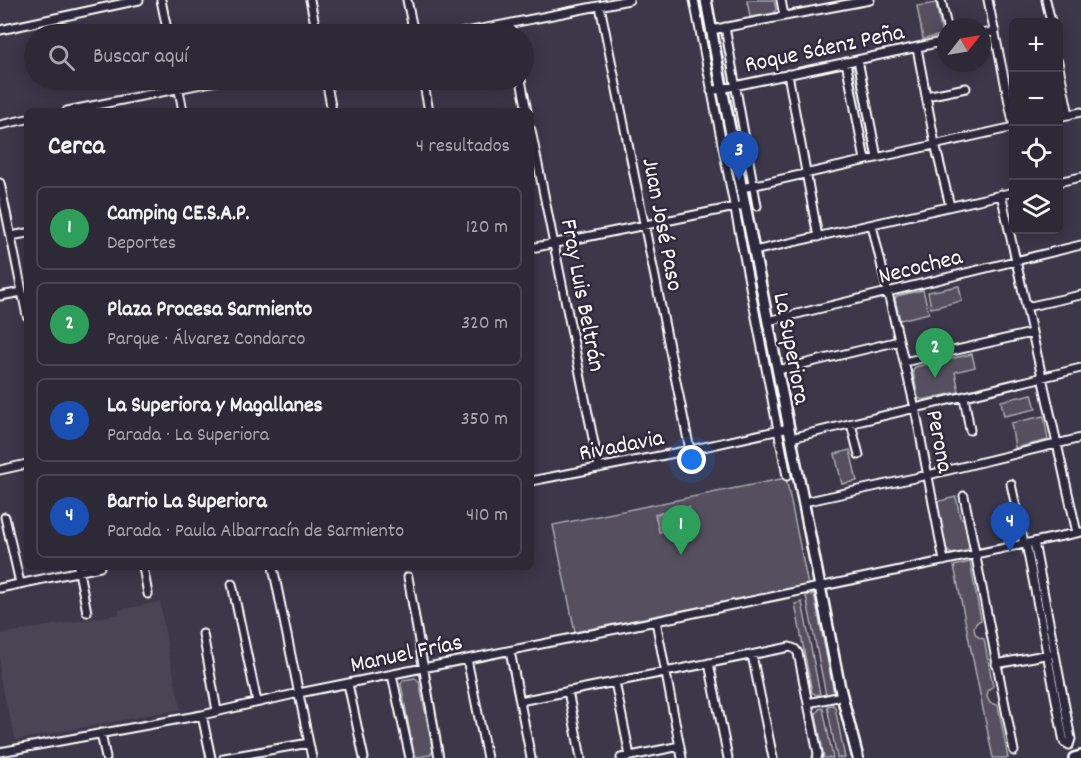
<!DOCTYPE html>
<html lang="es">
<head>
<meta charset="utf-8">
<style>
	body { margin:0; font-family:Dekko,sans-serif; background:#393542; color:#f1f3f6 }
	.controls { position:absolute; right:18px; top:18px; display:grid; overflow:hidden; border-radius:9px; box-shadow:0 3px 15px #0003 }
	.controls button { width:54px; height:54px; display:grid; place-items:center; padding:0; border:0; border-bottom:2px solid #484552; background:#2d2937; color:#f1f3f6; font:30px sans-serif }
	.compass { position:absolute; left:937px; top:18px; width:54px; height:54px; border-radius:50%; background:#2d2937; box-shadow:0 3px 15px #0003; rotate:59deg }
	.you { position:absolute; left:692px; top:460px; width:21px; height:21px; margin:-15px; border:4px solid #fff; border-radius:50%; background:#1a73e8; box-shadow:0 0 0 9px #1a73e833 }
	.badge { display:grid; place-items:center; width:39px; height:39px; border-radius:50%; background:#d6ab8b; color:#fff; font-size:20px; font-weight:700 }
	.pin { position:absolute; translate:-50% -50px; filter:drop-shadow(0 2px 3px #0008) }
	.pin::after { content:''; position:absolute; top:32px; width:21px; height:18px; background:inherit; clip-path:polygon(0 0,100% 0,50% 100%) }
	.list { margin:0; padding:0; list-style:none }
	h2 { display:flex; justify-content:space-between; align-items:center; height:78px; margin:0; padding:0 24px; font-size:26px }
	h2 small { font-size:20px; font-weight:400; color:#a7a6ad }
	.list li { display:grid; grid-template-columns:39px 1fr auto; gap:18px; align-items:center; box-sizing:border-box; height:84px; margin:0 12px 12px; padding:0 12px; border:2px solid #484552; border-radius:9px }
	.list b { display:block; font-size:22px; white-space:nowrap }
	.list p { margin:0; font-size:20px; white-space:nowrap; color:#a7a6ad }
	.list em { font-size:20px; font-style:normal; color:#a7a6ad }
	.icon { flex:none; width:33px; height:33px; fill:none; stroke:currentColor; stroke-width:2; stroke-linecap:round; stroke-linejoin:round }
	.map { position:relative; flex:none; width:1081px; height:758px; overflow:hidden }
	.search { position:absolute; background:#2d2937; box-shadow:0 3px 15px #0003; left:24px; top:24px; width:510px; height:66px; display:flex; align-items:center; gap:15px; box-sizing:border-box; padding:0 21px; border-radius:33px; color:#a7a6ad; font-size:22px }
	.panel { position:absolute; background:#2d2937; box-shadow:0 3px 15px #0003; left:24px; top:108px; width:510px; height:462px; border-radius:9px }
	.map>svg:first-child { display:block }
	.built { fill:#494455 }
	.green { fill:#555060; stroke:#aaa8b0; stroke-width:1.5 }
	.water { fill:#797682; stroke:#afadb4; stroke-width:1.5 }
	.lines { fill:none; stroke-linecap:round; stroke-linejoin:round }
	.minor-casing { stroke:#fff; stroke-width:11 }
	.major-casing { stroke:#fff; stroke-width:14 }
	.minor { stroke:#2f2a3d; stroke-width:7 }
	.major { stroke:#2f2a3d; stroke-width:9 }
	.labels { text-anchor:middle; stroke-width:5; stroke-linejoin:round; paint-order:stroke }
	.street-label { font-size:24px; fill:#fff; stroke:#2f2a3d }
</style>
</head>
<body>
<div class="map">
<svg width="1081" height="758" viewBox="0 0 1081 758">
	<rect width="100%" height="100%" fill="#3c3749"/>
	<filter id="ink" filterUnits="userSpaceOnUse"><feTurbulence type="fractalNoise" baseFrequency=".0167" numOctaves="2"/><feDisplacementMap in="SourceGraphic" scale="12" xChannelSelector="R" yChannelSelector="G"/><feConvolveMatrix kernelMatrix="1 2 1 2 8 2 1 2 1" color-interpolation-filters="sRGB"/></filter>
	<g filter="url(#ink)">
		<path class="built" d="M160 602 168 649 181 709 16 740 0 679V634L119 614V610Z"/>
		<path class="green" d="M697 0H702L718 87 713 88Z
			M747 0H774L776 9 774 14 750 17Z
			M936 3 942 35 923 39 917 6Z
			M723 33 733 83 728 84 718 34Z
			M855 68 871 154H867L851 69Z
			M735 90 751 182H746L729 91Z
			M715 95H720L741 201 736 203Z
			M742 210 784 425H779L738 212Z
			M959 286 962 301 931 308 928 292Z
			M923 290 929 313 900 320 895 299 897 296Z
			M972 354 975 367 955 372 959 392 922 400 918 398 913 371 915 367Z
			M1032 394 1036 409 1004 416 1001 401Z
			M1044 416 1048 440 1015 448 1011 423Z
			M850 450 857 481 842 484 835 454Z
			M786 478 808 585 575 632 553 525Z
			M956 497 960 517 965 520 970 545 966 552 952 554 945 549 936 502Z
			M970 562 981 620C970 625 973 637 984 639L993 686 988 690 987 697 990 703 998 705 1008 758H993L954 566Z
			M814 594 834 693 826 695 806 596Z
			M802 602 820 694 816 695 812 692 795 604Z
			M415 678 419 681 433 751 430 755 418 757 414 754 401 684 403 680Z
			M833 705 835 707 845 758H837L827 706Z
			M823 708 833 758H824L816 714 819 709Z"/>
		<path class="water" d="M689 507 692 525 659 532 655 514Z"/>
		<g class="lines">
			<defs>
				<path id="minor" d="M161 0 168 34
					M310 0 317 34
					M407 0 414 34
					M694 0 787 476
					M781 0 784 16
					M941 0 947 27
					M988 0 1014 127
					M1046 0 1051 22
					M600 6 690 450
					M510 24 512 34
					M725 27 757 206
					M0 30 139 0
					M711 30 870 0
					M456 34 629 0
					M982 34 995 31
					M917 48 935 144 950 206
					M858 60 877 158
					M846 62 865 160
					M1058 62 1069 115
					M788 74 818 237
					M177 80 183 111
					M326 80 332 111
					M423 80 429 111
					M521 80 527 111
					M711 91 946 41
					M926 96 966 88
					M67 111 221 80
					M1058 117 1081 112
					M0 125 27 119
					M531 130 599 468
					M1058 182 1081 177
					M0 183 27 316
					M742 188 1014 127
					M1001 194 1077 533
					M872 225 915 408 944 561
					M11 236 27 233
					M531 248 745 205
					M754 251 1014 192
					M0 296 22 292
					M1026 307 1081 295
					M768 321 1081 245
					M904 362 1031 333
					M778 370 899 341
					M964 397 970 430
					M851 424 859 455
					M791 438 1081 368
					M0 470 27 464
					M531 481 690 450 789 428
					M1011 484 1024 544
					M964 496 1014 751
					M804 502 928 475 1081 438
					M5 517 20 583
					M1026 543 1064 742 1069 745 1071 739 1034 542
					M78 567 87 612
					M143 567 148 594
					M273 567 312 758
					M408 577 439 758
					M232 584 257 702
					M0 588 100 567
					M656 621 682 758
					M203 634 217 711
					M510 651 531 758
					M752 655 773 758
					M467 659 487 758
					M709 663 728 758
					M996 664 1050 654
					M392 675 410 758
					M615 682 630 756
					M348 684 364 758
					M568 691 581 758
					M520 701 790 647 795 649 798 653 818 754 817 758
					M808 703 842 696
					M202 715 211 758
					M101 733 106 758
					M0 752 202 715 299 693 656 621 1081 532
					M224 758 309 743
					M621 758 680 746"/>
				<path id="major" d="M706 0 722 88 840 688 858 758
					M1074 758 1081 756"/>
			</defs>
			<use href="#minor" class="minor-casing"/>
			<use href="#major" class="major-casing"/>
			<use href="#minor" class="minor"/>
			<use href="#major" class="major"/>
		</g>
	</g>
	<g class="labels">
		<g class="street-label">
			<text transform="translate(824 47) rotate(-12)" y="8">Roque Sáenz Peña</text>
			<text transform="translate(664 224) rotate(79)" y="8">Juan José Paso</text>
			<text transform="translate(920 265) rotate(-14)" y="8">Necochea</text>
			<text transform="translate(584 295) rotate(79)" y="8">Fray Luis Beltrán</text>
			<text transform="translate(793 348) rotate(79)" y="8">La Superiora</text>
			<text transform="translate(941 441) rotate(79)" y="8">Perona</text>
			<text transform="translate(621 444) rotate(-11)" y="8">Rivadavia</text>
			<text transform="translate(406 652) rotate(-12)" y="8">Manuel Frías</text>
		</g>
	</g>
</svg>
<div class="controls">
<button>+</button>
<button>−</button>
<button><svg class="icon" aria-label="locate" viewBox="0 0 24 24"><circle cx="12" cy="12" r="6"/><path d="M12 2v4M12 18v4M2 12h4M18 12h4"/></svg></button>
<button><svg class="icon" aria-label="layers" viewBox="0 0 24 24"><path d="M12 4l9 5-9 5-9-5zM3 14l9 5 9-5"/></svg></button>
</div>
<svg class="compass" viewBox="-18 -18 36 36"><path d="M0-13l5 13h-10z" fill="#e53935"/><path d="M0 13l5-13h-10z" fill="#a7a6ad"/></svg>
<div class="you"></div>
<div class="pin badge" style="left:681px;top:555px;background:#2e9e5b">1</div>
<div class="pin badge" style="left:935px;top:378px;background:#2e9e5b">2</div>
<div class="pin badge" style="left:739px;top:181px;background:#1a4fb4">3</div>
<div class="pin badge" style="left:1010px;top:552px;background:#1a4fb4">4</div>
<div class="search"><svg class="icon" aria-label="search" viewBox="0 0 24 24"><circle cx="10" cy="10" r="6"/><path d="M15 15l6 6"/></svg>Buscar aquí</div>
<section class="panel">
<h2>Cerca<small>4 resultados</small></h2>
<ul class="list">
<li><span class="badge" style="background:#2e9e5b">1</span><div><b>Camping CE.S.A.P.</b><p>Deportes</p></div><em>120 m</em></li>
<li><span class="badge" style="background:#2e9e5b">2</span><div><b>Plaza Procesa Sarmiento</b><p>Parque · Álvarez Condarco</p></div><em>320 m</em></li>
<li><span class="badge" style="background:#1a4fb4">3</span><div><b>La Superiora y Magallanes</b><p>Parada · La Superiora</p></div><em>350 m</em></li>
<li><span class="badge" style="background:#1a4fb4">4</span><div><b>Barrio La Superiora</b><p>Parada · Paula Albarracín de Sarmiento</p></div><em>410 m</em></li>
</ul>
</section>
</div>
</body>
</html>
